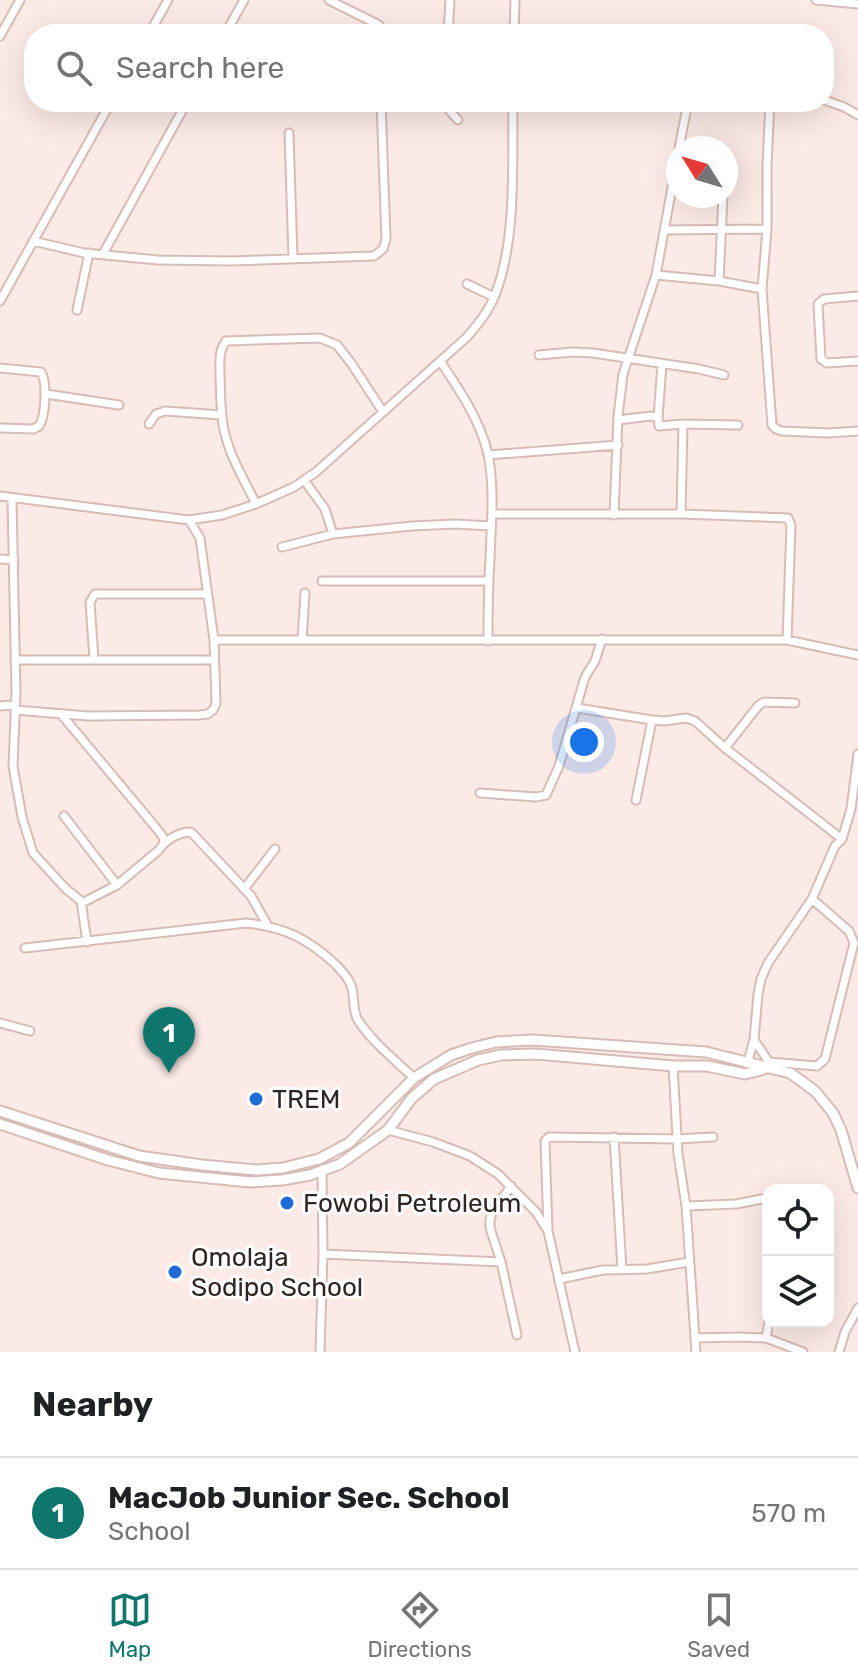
<!DOCTYPE html>
<html lang="en">
<head>
<meta charset="utf-8">
<style>
	body { margin:0; font-family:Rubik,sans-serif; background:#f2f2f2; color:#202124 }
	.controls { position:absolute; right:24px; bottom:24px; display:grid; overflow:hidden; border-radius:16px; box-shadow:0 8px 32px #0002 }
	.controls button { width:72px; height:72px; display:grid; place-items:center; padding:0; border:0; border-bottom:2px solid #e0e0e0; background:#fff; color:#202124; font:40px sans-serif }
	.compass { position:absolute; left:666px; top:136px; width:72px; height:72px; border-radius:50%; background:#fff; box-shadow:0 8px 32px #0002; rotate:307deg }
	.you { position:absolute; left:584px; top:742px; width:28px; height:28px; margin:-20px; border:6px solid #fff; border-radius:50%; background:#1a73e8; box-shadow:0 0 0 12px #1a73e833 }
	.badge { display:grid; place-items:center; width:52px; height:52px; border-radius:50%; background:#0f766e; color:#fff; font-size:26px; font-weight:700 }
	.pin { position:absolute; translate:-50% -66px; filter:drop-shadow(0 2px 4px #0008) }
	.pin::after { content:''; position:absolute; top:42px; width:28px; height:24px; background:inherit; clip-path:polygon(0 0,100% 0,50% 100%) }
	.list { margin:0; padding:0; list-style:none }
	h2 { display:flex; justify-content:space-between; align-items:center; height:104px; margin:0; padding:0 32px; font-size:34px }
	h2 small { font-size:26px; font-weight:400; color:#757577 }
	.list li { display:grid; grid-template-columns:52px 1fr auto; gap:24px; align-items:center; box-sizing:border-box; height:112px; padding:0 32px; border-top:2px solid #e0e0e0 }
	.list b { display:block; font-size:30px; white-space:nowrap }
	.list p { margin:0; font-size:26px; white-space:nowrap; color:#757577 }
	.list em { font-size:26px; font-style:normal; color:#757577 }
	.icon { flex:none; width:44px; height:44px; fill:none; stroke:currentColor; stroke-width:2; stroke-linecap:round; stroke-linejoin:round }
	.map { position:relative; flex:none; width:858px; height:1352px; overflow:hidden }
	.search { position:absolute; background:#fff; box-shadow:0 8px 32px #0002; left:24px; right:24px; top:24px; height:88px; display:flex; align-items:center; gap:20px; box-sizing:border-box; padding:0 28px; border-radius:32px; color:#757577; font-size:30px }
	.sheet { height:216px; background:#fff }
	nav { display:flex; justify-content:space-around; align-items:center; box-sizing:border-box; height:112px; border-top:2px solid #e0e0e0; background:#fff; font-size:22px; color:#757577 }
	nav a { display:grid; justify-items:center; gap:4px }
	nav .on { color:#0f766e }
	.map>svg:first-child { display:block }
	.lines { fill:none; stroke-linecap:round; stroke-linejoin:round }
	.minor-casing { stroke:#d7bcb5; stroke-width:11 }
	.secondary-casing { stroke:#d7bcb5; stroke-width:13 }
	.minor { stroke:#fff; stroke-width:7 }
	.secondary { stroke:#fff; stroke-width:9 }
	.poi-dot { fill:#1f6cd7; stroke:#fff; stroke-width:3 }
	.labels { text-anchor:middle; stroke-width:6; stroke-linejoin:round; paint-order:stroke }
	.poi-label { font-size:26px; fill:#2f2522; stroke:#fff; text-anchor:start }
</style>
</head>
<body>
<div class="map">
<svg width="858" height="1352" viewBox="0 0 858 1352">
	<rect width="100%" height="100%" fill="#fbeae6"/>
	<g class="lines">
		<defs>
			<path id="minor" d="M329 0 379 25 385 34
				M816 0 858 4
				M149 34 168 0
				M225 34 244 0
				M448 34 450 0
				M514 34 515 0
				M0 36 20 0
				M824 100 844 107 858 115
				M449 102V110L458 120
				M770 102 767 164V229L762 289 772 425 776 429 782 431 828 433 858 431
				M289 133 293 258
				M679 148 688 102
				M664 230 767 229
				M33 241 84 253 158 260 231 261 374 256 383 249 386 239 381 102
				M103 254 187 102
				M656 275 719 281 762 289
				M719 281 723 196
				M467 284 494 297
				M858 296 824 299 818 304 821 359 827 363 858 361
				M0 301 111 102
				M77 310 89 253
				M539 355 573 352 593 353 699 369 724 375
				M440 361C459 389 480 420 488 454 495 489 491 524 490 560 488 587 488 614 488 641
				M0 368 41 372C47 381 46 416 39 426 37 427 35 428 33 429L0 428
				M46 394 119 405
				M658 418 662 364
				M618 420 651 416 658 418 659 426 683 424 738 425
				M149 424 156 414 165 411 221 415
				M488 455 618 445
				M304 480 325 509 333 534
				M0 496 189 520 222 515 256 504 294 487 316 472 467 337C478 324 489 311 495 295 517 240 512 161 513 102
				M12 499 16 694 13 766 22 817 33 853 66 889 81 901 87 942
				M256 504C245 481 231 459 225 434 220 416 221 396 220 377 220 365 218 351 226 341L320 338 337 345 351 363 383 412
				M493 514H681L788 518 791 525 787 640
				M681 514 683 424
				M614 515 618 416 623 374 656 275 678 155
				M282 547 333 534 412 526 455 524 491 526
				M0 559 14 560
				M322 581H488
				M214 640H787L858 655
				M302 640 305 593
				M15 660H214
				M94 660 90 602 95 594H207
				M0 706 14 705
				M577 708 652 720 664 721 686 718 695 721 725 748 842 839
				M15 710 88 716 199 715 208 714 213 710 216 704 214 640 200 538 189 520
				M61 714 157 829 163 837 164 843
				M725 748 758 706 764 702 795 703
				M480 793 536 797 546 795 559 766 585 677 595 661 602 639
				M636 800 652 720
				M64 816 117 885
				M244 889 275 849
				M82 903 117 885 159 850C165 840 179 832 191 832L251 896 268 926
				M25 948 246 923C284 927 307 938 335 964 340 969 347 976 350 983 356 994 351 1009 358 1020 372 1042 395 1060 414 1078
				M0 1023 30 1031
				M754 1040 769 1062 817 1066 825 1059 854 943 849 931 812 899
				M747 1064 754 1040 758 994 761 979 768 963 812 899 835 846 842 839 851 809 858 754
				M673 1066 678 1154 686 1206 696 1352
				M388 1130 433 1142 470 1156 498 1174 536 1212 548 1231 575 1352
				M614 1137 622 1270
				M511 1186 493 1211 490 1219V1228L501 1262 517 1335
				M686 1206 736 1204 762 1199
				M548 1229 545 1141 549 1137 677 1139 713 1137
				M323 1254 501 1262
				M559 1279 603 1270 647 1269 689 1262
				M695 1338 739 1337 766 1338 803 1352
				M766 1338 769 1322
				M320 1352 323 1254 322 1169
				M839 1352 845 1332 858 1308"/>
			<path id="secondary" d="M0 1111 139 1156 202 1165 257 1170 283 1168 319 1159 349 1143 414 1078 451 1055 472 1048 496 1042 533 1040 706 1052 790 1073 815 1091 833 1113 841 1130 858 1188
				M0 1124 108 1160 159 1173 250 1182 282 1180 310 1175 340 1164 388 1130 412 1098 434 1079 478 1060 501 1055 536 1054 673 1066H707L745 1074 764 1069"/>
		</defs>
		<use href="#minor" class="minor-casing"/>
		<use href="#secondary" class="secondary-casing"/>
		<use href="#minor" class="minor"/>
		<use href="#secondary" class="secondary"/>
	</g>
	<g class="poi-dot">
		<circle cx="256" cy="1099" r="8"/>
		<circle cx="287" cy="1203" r="8"/>
		<circle cx="175" cy="1272" r="8"/>
	</g>
	<g class="labels">
		<g class="poi-label">
			<text x="272" y="1108">TREM</text>
			<text x="303" y="1212">Fowobi Petroleum</text>
			<text x="191" y="1266">Omolaja<tspan x="191" dy="30">Sodipo School</tspan></text>
		</g>
	</g>
</svg>
<div class="controls">
<button><svg class="icon" aria-label="locate" viewBox="0 0 24 24"><circle cx="12" cy="12" r="6"/><path d="M12 2v4M12 18v4M2 12h4M18 12h4"/></svg></button>
<button><svg class="icon" aria-label="layers" viewBox="0 0 24 24"><path d="M12 4l9 5-9 5-9-5zM3 14l9 5 9-5"/></svg></button>
</div>
<svg class="compass" viewBox="-18 -18 36 36"><path d="M0-13l5 13h-10z" fill="#e53935"/><path d="M0 13l5-13h-10z" fill="#757577"/></svg>
<div class="you"></div>
<div class="pin badge" style="left:169px;top:1073px">1</div>
<div class="search"><svg class="icon" aria-label="search" viewBox="0 0 24 24"><circle cx="10" cy="10" r="6"/><path d="M15 15l6 6"/></svg>Search here</div>
</div>
<section class="sheet">
<h2>Nearby<small></small></h2>
<ul class="list">
<li><span class="badge">1</span><div><b>MacJob Junior Sec. School</b><p>School</p></div><em>570 m</em></li>
</ul>
</section>
<nav>
<a class="on"><svg class="icon" aria-label="map" viewBox="0 0 24 24"><path d="M3 6l6-2 6 2 6-2v14l-6 2-6-2-6 2zM9 4v14M15 6v14"/></svg>Map</a>
<a><svg class="icon" aria-label="directions" viewBox="0 0 24 24"><path d="M12 3l9 9-9 9-9-9zM9 14v-3h6M13 9l2 2-2 2"/></svg>Directions</a>
<a><svg class="icon" aria-label="saved" viewBox="0 0 24 24"><path d="M7 4h10v16l-5-4-5 4z"/></svg>Saved</a>
</nav>
</body>
</html>
